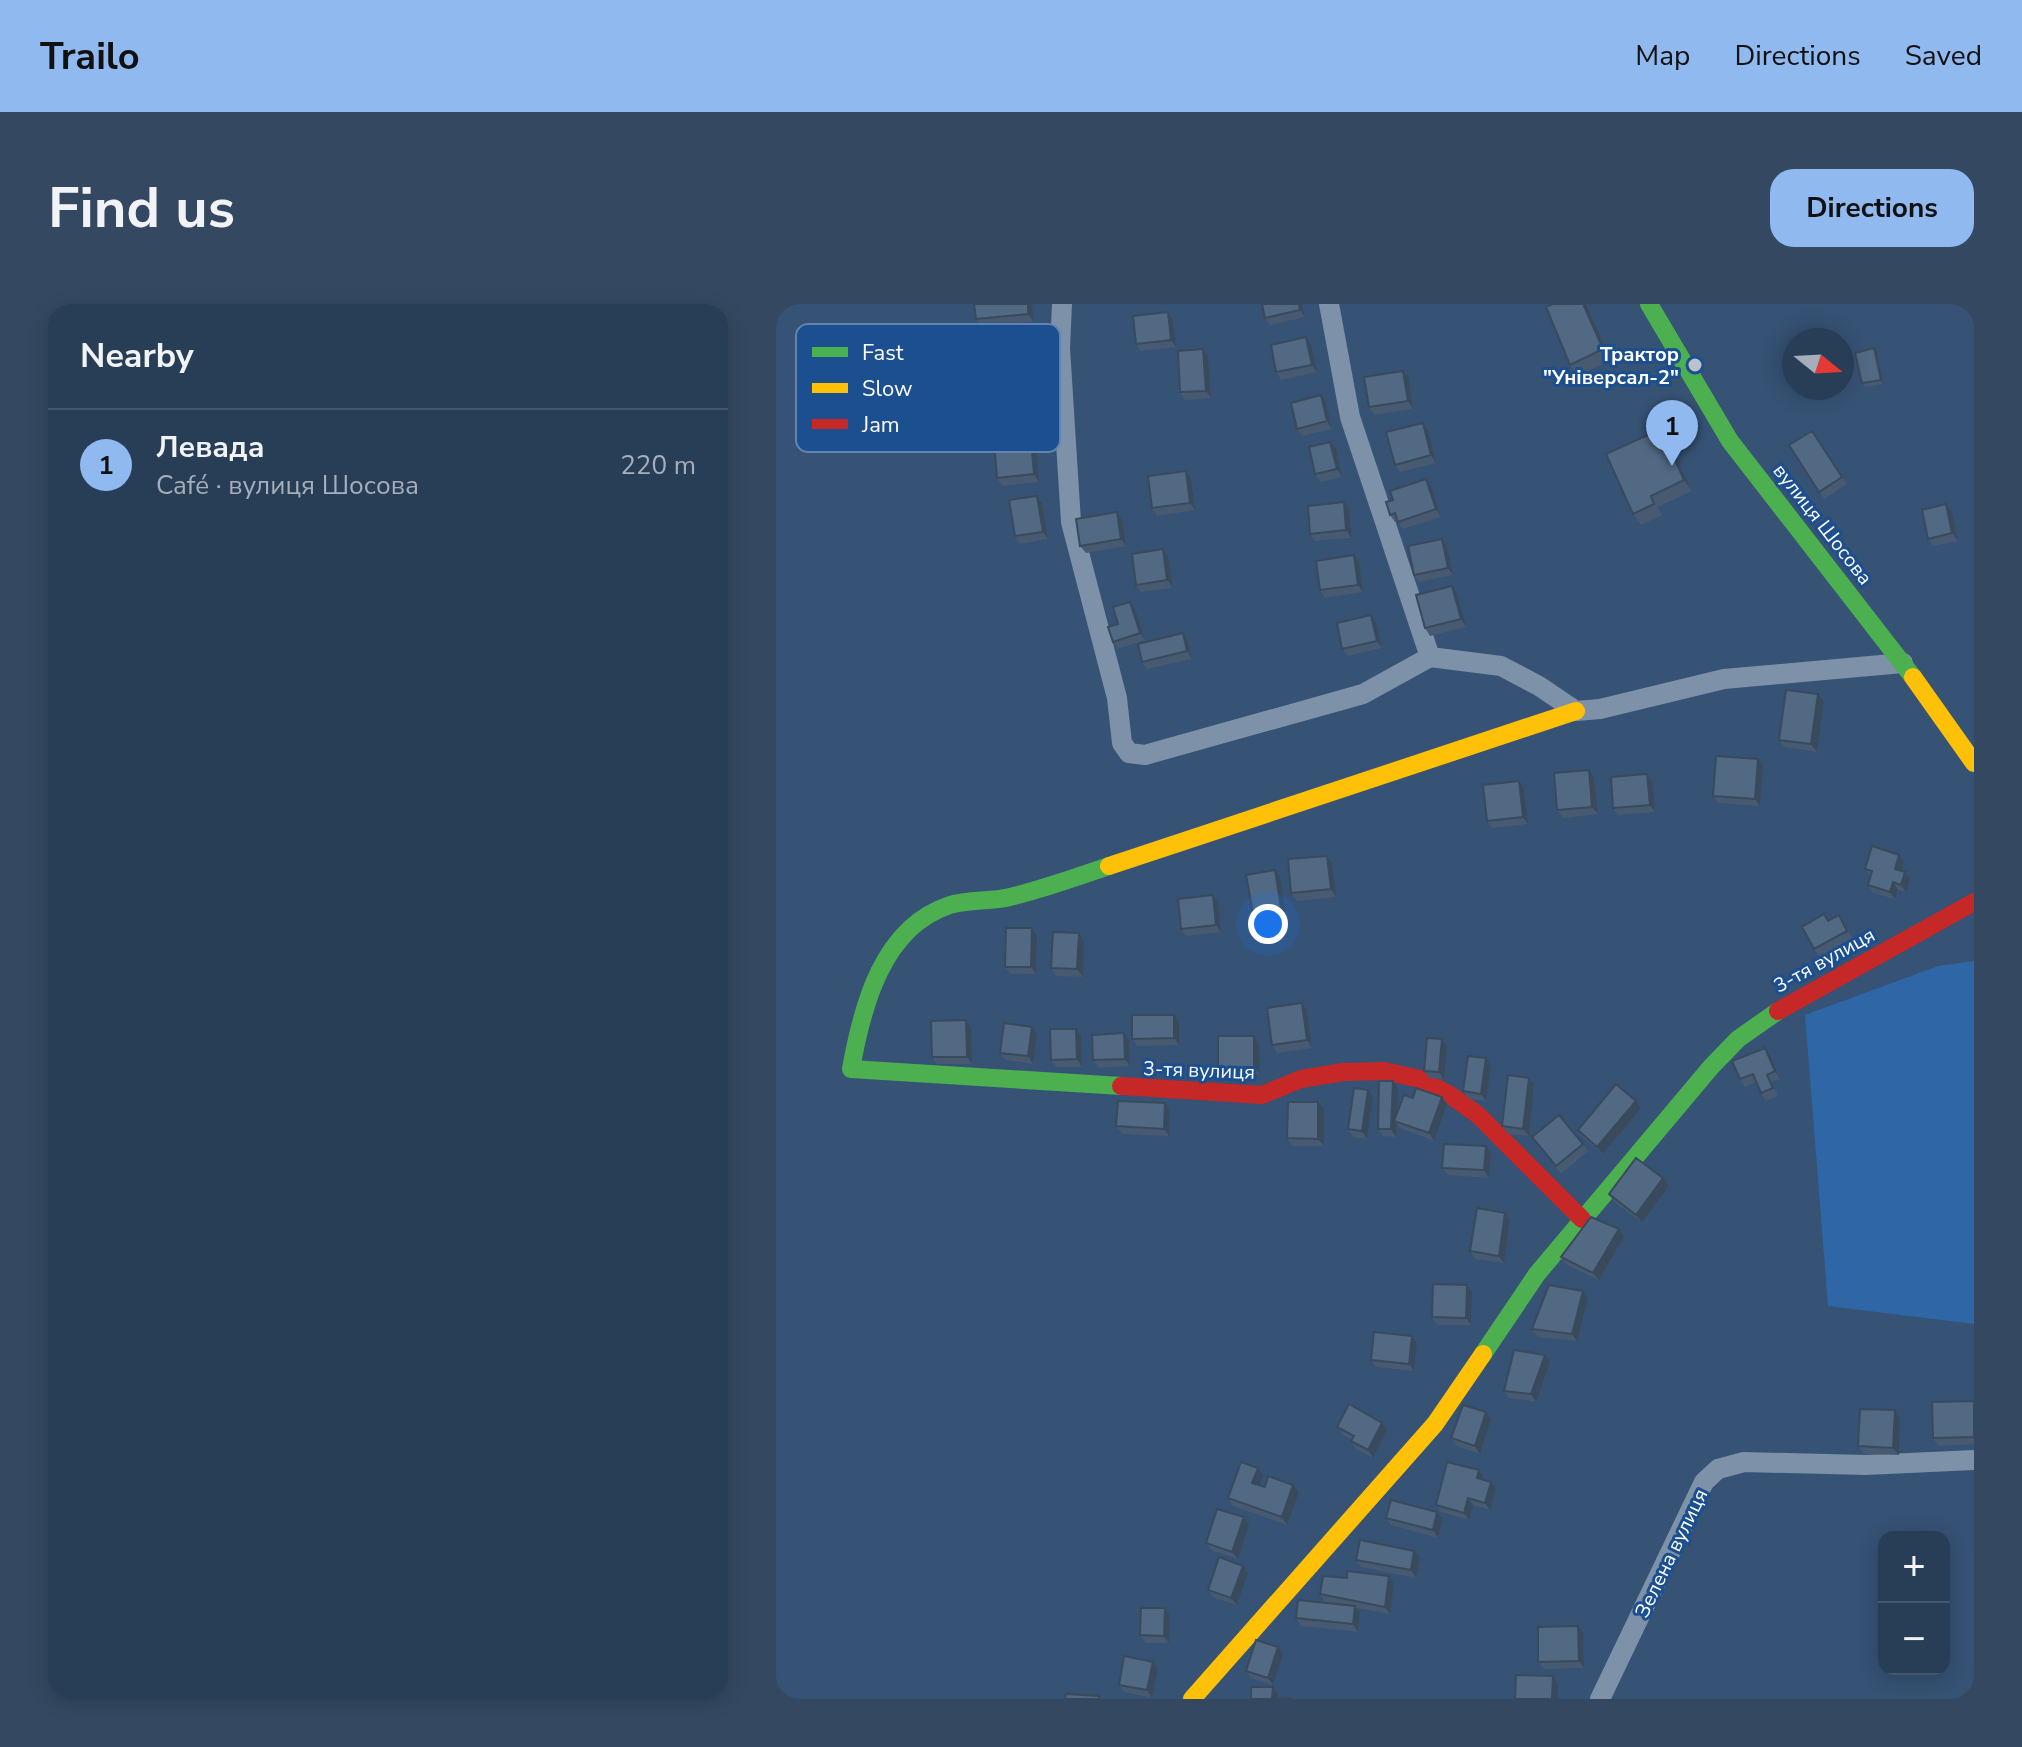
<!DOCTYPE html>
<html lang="en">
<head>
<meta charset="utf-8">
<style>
	body { margin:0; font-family:"Nunito Sans",sans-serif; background:#344961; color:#f1f3f6 }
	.controls { position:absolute; right:24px; bottom:24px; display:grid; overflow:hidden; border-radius:16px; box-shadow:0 4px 20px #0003 }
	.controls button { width:72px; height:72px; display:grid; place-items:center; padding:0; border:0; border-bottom:2px solid #44576d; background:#283e57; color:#f1f3f6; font:40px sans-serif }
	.compass { position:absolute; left:1006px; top:24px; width:72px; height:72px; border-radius:50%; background:#283e57; box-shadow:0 4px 20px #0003; rotate:108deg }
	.you { position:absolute; left:492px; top:620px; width:28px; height:28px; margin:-20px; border:6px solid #fff; border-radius:50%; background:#1a73e8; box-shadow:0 0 0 12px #1a73e833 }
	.badge { display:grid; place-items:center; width:52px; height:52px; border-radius:50%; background:#90b9f0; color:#111; font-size:26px; font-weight:700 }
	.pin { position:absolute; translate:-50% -66px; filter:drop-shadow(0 2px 4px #0008) }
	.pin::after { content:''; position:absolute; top:42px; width:28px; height:24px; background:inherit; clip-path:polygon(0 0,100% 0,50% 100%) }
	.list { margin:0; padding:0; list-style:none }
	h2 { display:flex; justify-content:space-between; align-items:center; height:104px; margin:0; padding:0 32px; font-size:34px }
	h2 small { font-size:26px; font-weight:400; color:#a5aeba }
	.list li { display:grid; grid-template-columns:52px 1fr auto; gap:24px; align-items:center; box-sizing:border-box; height:112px; padding:0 32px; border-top:2px solid #44576d }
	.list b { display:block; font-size:30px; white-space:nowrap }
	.list p { margin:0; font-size:26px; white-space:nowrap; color:#a5aeba }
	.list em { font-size:26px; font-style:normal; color:#a5aeba }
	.map { position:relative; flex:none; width:1198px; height:1395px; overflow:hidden; border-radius:24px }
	header { display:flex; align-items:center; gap:48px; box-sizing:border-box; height:112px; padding:0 40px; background:#90b9f0; color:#111 }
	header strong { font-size:38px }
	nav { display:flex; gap:44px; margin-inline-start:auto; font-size:28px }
	.intro { display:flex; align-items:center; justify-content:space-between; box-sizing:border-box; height:192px; padding:0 48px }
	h1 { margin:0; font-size:56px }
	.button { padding:20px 36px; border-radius:24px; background:#90b9f0; color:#111; font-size:28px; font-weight:700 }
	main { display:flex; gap:48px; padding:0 48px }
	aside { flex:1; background:#283e57; border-radius:24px; box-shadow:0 4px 20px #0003 }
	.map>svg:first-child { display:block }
	.green { fill:#2f66a5 }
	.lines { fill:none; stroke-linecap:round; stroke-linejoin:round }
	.street { stroke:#7d92a8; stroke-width:20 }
	.fast { stroke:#4caf50; stroke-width:18 }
	.slow { stroke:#ffc107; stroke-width:18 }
	.jam { stroke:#c62828; stroke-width:18 }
	.wall { fill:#475a72 }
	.shaded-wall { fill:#394a5c }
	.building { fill:#526984; stroke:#394a5c; stroke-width:2 }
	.poi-dot { fill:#b9c2ce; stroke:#1b4f8f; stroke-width:3 }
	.labels { text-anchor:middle; stroke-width:6; stroke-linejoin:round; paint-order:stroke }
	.poi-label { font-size:20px; font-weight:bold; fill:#fff; stroke:#1b4f8f; text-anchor:end }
	.street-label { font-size:20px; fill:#fff; stroke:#1b4f8f }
	.key { fill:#1b4f8f; stroke:#5f84b1; stroke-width:2 }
	.key-label { font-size:22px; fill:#fff }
</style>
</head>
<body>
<header>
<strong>Trailo</strong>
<nav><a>Map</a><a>Directions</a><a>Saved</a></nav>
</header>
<div class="intro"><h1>Find us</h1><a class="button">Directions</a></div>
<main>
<aside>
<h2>Nearby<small></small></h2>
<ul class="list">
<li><span class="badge">1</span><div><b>Левада</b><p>Café · вулиця Шосова</p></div><em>220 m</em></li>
</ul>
</aside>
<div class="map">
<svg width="1198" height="1395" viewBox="0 0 1198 1395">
	<rect width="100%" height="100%" fill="#365274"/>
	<path class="green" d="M1198 657V1020L1052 1002 1029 711 1162 662Z"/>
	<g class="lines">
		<path class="street" d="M286 0 284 44 295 218 341 394 346 439 353 449 369 451 587 390 654 353 725 362 763 382 800 407 824 405 948 375 1127 359
			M553 0 574 113 654 353
			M824 1395 928 1178 942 1165 968 1158 1090 1161 1198 1156"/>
		<path class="fast" d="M873 0 954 137 1137 373
			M333 562C301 573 268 585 234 593 215 598 193 595 174 601 106 623 86 703 75 765L345 782
			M707 1050 761 970 935 763 962 735 1002 707"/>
		<path class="slow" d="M1137 373 1198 459
			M333 562 800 407
			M416 1395 659 1120 707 1050"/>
		<path class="jam" d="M1002 707 1198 598
			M345 782 486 791 525 775 567 768 608 767 644 775 674 791 702 811 806 915"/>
	</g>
	<path class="wall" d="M198 0H256L258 18 205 22 200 15Z
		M486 0H526L529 13 494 21 489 14Z
		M810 0 835 56 801 72 794 61Z
		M397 16 400 43 365 47 360 40Z
		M250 37 255 73 222 77 216 70Z
		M535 41 541 68 505 76 500 68Z
		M1101 48 1107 80 1089 83 1086 79Z
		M432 52 435 94 409 96 404 88Z
		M633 74 637 105 598 111 593 103Z
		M550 98 556 125 526 132 521 125Z
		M885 125 892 136 916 187 882 203 886 211 865 221 857 210Z
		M652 126 660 159 624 168 619 161Z
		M1036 127 1071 180 1048 195 1013 141Z
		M260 141 263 178 226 182 221 174Z
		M560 145 566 173 545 178 539 170Z
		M410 167 415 174 419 206 381 212 376 204Z
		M655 182 665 213 627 225 621 217 619 218 614 211Z
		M261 192 266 199 272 235 244 240 239 232Z
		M568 198 573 206 576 234 539 237 534 230Z
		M1176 208 1182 237 1157 242 1152 235Z
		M346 216 350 242 310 249 304 242Z
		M666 235 671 242 677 271 643 278 638 271Z
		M387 245 392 252 397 284 365 288 360 281Z
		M583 258 587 288 549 294 544 286Z
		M676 282 681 289 690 323 654 332 649 324Z
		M359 305 369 336 342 345 337 338 342 320Z
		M595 311 600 318 606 344 572 352 566 345Z
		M407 329 412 337 416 355 371 365 366 358Z
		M1042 390 1048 398 1041 448 1008 443 1003 436Z
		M982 455 987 462 984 502 942 499 937 492Z
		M871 470 877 478 879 508 842 511 837 504Z
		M818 473 822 510 787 514 781 506Z
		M743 477 748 484 752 520 716 524 711 517Z
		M1123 551 1128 558 1125 567 1134 575 1130 588 1122 586 1119 595 1097 589 1092 581 1095 573 1089 565Z
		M556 559 560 593 521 597 515 589Z
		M499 566 504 573 510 611 482 616 477 609Z
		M437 591 442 598 445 628 410 632 405 625Z
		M1048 610 1053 617 1063 611 1076 634 1044 653 1038 645Z
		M261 632 260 670H234L229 663Z
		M308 637 307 673 280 672 275 664Z
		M526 699 531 706 536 744 501 749 496 741Z
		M190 716 195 724 196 760H161L156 753Z
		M403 718V741L361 742 356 735Z
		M300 725 305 732 306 763H280L275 756Z
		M348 729 353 736 354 762 322 764 317 756Z
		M261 730 257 760 230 756 224 749Z
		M478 732 483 739 484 770 448 771 442 764Z
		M666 735 671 743 668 776 653 774 648 767Z
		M989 744 994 751 1004 775 996 778 1002 792 990 797 985 789 980 778 969 783 964 775Z
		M715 762 710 797 693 795 687 787Z
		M758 781 753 832 732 830 726 822Z
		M622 784 621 809 637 794 666 793 671 800 658 837 624 824 621 820 620 833 607 832 602 825Z
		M592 786 597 793 591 835 577 833 572 825Z
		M389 799 394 807 393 832 346 830 340 822Z
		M865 804 827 850 807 834 802 826Z
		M548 805V842H516L511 834Z
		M756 833 807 840 812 847 785 870Z
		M710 842 715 850 713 874 672 871 666 864Z
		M887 874 893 882 866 918 838 898 833 890Z
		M734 916 728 959 699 955 694 947Z
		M843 925 848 933 823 976 791 961 785 953Z
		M807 987 812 995 801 1037 762 1033 756 1025Z
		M696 988 695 1021H661L656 1013Z
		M636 1032 641 1039 638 1067 600 1063 595 1056Z
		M774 1058 760 1098 733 1094 728 1087Z
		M1198 1097V1140L1162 1142 1157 1134Z
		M1119 1106 1124 1114 1123 1151 1088 1150 1082 1142Z
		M710 1108 715 1115 704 1150 681 1142 675 1134Z
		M561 1123 611 1126 597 1154 580 1145 575 1137 576 1136 566 1130Z
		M703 1166 708 1174V1176L720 1185 714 1206 697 1201 693 1216 665 1208 660 1201Z
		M487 1171 483 1181 523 1188 511 1221 457 1202 452 1194Z
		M610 1214 667 1215 662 1234 615 1221Z
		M473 1221 462 1255 435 1246 430 1239Z
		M644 1254 640 1274 585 1263 580 1256Z
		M467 1262 472 1269 461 1301 437 1293 432 1286Z
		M618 1279 614 1310 581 1304 584 1309 582 1328 525 1322 520 1314 560 1300 549 1298 544 1290Z
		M389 1304 394 1312 393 1339H370L364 1331Z
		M807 1329 808 1364 768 1365 762 1358Z
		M507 1350 497 1381 475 1374 470 1367Z
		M377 1358 382 1365 376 1394 348 1388 343 1381Z"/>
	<path class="shaded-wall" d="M252 0H256L258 18 252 10Z
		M523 0H526L529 13 524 6Z
		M807 0H810L835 56 827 45Z
		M392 8 397 16 400 43 395 36Z
		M245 29 250 37 255 73 250 66Z
		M530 33 535 41 541 68 536 61Z
		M1098 44 1101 48 1107 80 1105 76Z
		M427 45 432 52 435 94 430 87Z
		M627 67 633 74 637 105 632 97Z
		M545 91 550 98 556 125 551 117Z
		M647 119 652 126 660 159 655 151Z
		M885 125 892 136 916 187 908 176Z
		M255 134 260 141 263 178 258 170Z
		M554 138 560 145 566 173 561 165Z
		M410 167 415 174 419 206 414 199Z
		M650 175 655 182 665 213 660 205Z
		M261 192 266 199 272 235 267 228Z
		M568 198 573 206 576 234 570 226Z
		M1170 200 1176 208 1182 237 1176 229Z
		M341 208 346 216 350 242 345 235Z
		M666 235 671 242 677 271 672 264Z
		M387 245 392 252 397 284 391 276Z
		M578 251 583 258 587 288 582 281Z
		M676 282 681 289 690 323 685 315Z
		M354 298 359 305 369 336 364 329Z
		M595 311 600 318 606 344 601 337Z
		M407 329 412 337 416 355 411 347Z
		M1042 390 1048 398 1041 448 1035 440Z
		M982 455 987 462 984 502 979 495Z
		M813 466 818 473 822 510 816 503Z
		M871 470 877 478 879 508 874 501Z
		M743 477 748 484 752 520 747 513Z
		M1123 551 1128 558 1124 572 1119 565Z
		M551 552 556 559 560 593 555 585Z
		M499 566 504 573 510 611 505 604Z
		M1129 568 1134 575 1130 588 1125 581Z
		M1117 578 1122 586 1119 595 1114 588Z
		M437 591 442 598 445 628 440 621Z
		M256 624 261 632 260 670 255 663Z
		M303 629 308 637 307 673 301 665Z
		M526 699 531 706 536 744 531 736Z
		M398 711 403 718V741L398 734Z
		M190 716 195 724 196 760 191 753Z
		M256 723 261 730 257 760 252 752Z
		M300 725 305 732 306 763 301 755Z
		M348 729 353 736 354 762 349 755Z
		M478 732 483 739 484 770 478 763Z
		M666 735 671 743 668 776 663 768Z
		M989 744 994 751 1004 775 999 767Z
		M710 754 715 762 710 797 705 790Z
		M753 774 758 781 753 832 747 825Z
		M617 777 622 784 621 818 618 817 621 820 620 833 615 825Z
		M592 786 597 793 591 835 586 827Z
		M666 793 671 800 658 837 653 829Z
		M860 797 865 804 827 850 821 843Z
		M542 798 548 805V842L542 835Z
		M389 799 394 807 393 832 388 825Z
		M710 842 715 850 713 874 708 866Z
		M887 874 893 882 866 918 860 911Z
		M729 909 734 916 728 959 723 952Z
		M843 925 848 933 823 976 817 969Z
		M691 981 696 988 695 1021 690 1014Z
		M807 987 812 995 801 1037 796 1030Z
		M636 1032 641 1039 638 1067 633 1060Z
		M769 1051 774 1058 760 1098 755 1090Z
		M1119 1106 1124 1114 1123 1151 1117 1144Z
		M710 1108 715 1115 704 1150 699 1142Z
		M606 1119 611 1126 597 1154 592 1146Z
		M482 1164 487 1171 482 1186 476 1179Z
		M703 1166 708 1174 706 1182 701 1174Z
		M715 1178 720 1185 714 1206 709 1199Z
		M517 1181 523 1188 511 1221 506 1213Z
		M692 1194 697 1201 693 1216 688 1209Z
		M661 1208 667 1215 662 1234 657 1226Z
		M468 1213 473 1221 462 1255 456 1248Z
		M638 1247 644 1254 640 1274 635 1266Z
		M467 1262 472 1269 461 1301 455 1294Z
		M613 1272 618 1279 614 1310 609 1303Z
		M579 1302 584 1309 582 1328 577 1320Z
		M389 1304 394 1312 393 1339 388 1332Z
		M802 1322 807 1329 808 1364 803 1357Z
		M502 1343 507 1350 497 1381 492 1374Z
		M377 1358 382 1365 376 1394 371 1386Z
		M777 1372 782 1380V1395H776Z
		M497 1383 502 1390V1395L496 1394Z"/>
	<path class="building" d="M198 0H252V10L200 15Z
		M486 0H523L524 6 489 14Z
		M777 0H807L827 45 794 61 770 3Z
		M392 8 395 36 360 40 357 12Z
		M530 33 536 61 500 68 495 41Z
		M1098 44 1105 76 1086 79 1079 49Z
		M427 45 430 87 404 88 402 47Z
		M627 67 632 97 593 103 588 73Z
		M545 91 551 117 521 125 515 99Z
		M647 119 655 151 619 161 610 128Z
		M885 125 908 176 875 192 878 200 857 210 830 150Z
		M1036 127 1066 173 1043 188 1013 141Z
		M255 134 258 170 221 174 218 137Z
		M554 138 561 165 539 170 533 143Z
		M410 167 414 199 376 204 372 172Z
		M650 175 660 205 622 218 619 209 614 211 610 198 617 196 614 187Z
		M261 192 267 228 239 232 233 196Z
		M568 198 570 226 534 230 532 202Z
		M1170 200 1176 229 1152 235 1146 206Z
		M341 208 345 235 304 242 300 215Z
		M666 235 672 264 638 271 632 242Z
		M387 245 391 276 360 281 356 250Z
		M578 251 582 281 544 286 540 257Z
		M676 282 685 315 649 324 640 291Z
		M354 298 364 329 337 338 332 323 342 320 337 303Z
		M595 311 601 337 566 345 561 319Z
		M407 329 411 347 366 358 362 340Z
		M1010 386 1042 390 1035 440 1003 436Z
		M940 452 982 455 979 495 937 492Z
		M813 466 816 503 781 506 778 469Z
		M871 470 874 501 837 504 835 473Z
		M743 477 747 513 711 517 707 481Z
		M1096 542 1123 551 1119 565 1129 568 1125 581 1117 578 1114 588 1092 581 1096 567 1089 565Z
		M551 552 555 585 515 589 512 555Z
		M499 566 505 604 477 609 470 571Z
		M437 591 440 621 405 625 402 595Z
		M1048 610 1052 617 1063 611 1071 627 1038 645 1026 623Z
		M230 624H256L255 663H229Z
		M277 628 303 629 301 665 275 664Z
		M526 699 531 736 496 741 491 704Z
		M356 711H398V734L356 735Z
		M190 716 191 753H156L155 717Z
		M228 719 256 723 252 752 224 749Z
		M274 725H300L301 755 275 756Z
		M348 729 349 755 317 756 316 731Z
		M442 732H478V763L442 764Z
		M651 734 666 735 663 768 648 767Z
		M989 744 999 767 991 771 997 784 985 789 977 770 964 775 956 757Z
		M692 752 710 754 705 790 687 787Z
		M732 771 753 774 747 825 726 822Z
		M603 777H617L615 825H602Z
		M840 780 860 797 821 843 802 826Z
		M578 784 592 786 586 827 572 825Z
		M640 784 666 793 653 829 618 817 628 791 637 794Z
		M342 797 389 799 388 825 340 822Z
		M512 798H542V835L511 834Z
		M783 811 807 840 780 862 756 833Z
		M668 840 710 842 708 866 666 864Z
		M860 854 887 874 860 911 833 890Z
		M701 904 729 909 723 952 694 947Z
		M815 913 843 925 817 969 785 953Z
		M657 980 691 981 690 1014 656 1013Z
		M773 981 807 987 796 1030 756 1025Z
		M598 1028 636 1032 633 1060 595 1056Z
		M738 1046 769 1051 755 1090 728 1087Z
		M1198 1097V1133L1157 1134 1156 1098Z
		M573 1100 606 1119 592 1146 575 1137 578 1132 561 1123Z
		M687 1101 710 1108 699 1142 675 1134Z
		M1084 1105 1119 1106 1117 1144 1082 1142Z
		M465 1158 482 1164 476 1179 489 1183 492 1172 517 1181 506 1213 452 1194Z
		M671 1158 703 1166 701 1174 715 1178 709 1199 692 1194 688 1209 660 1201Z
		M615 1196 661 1208 657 1226 610 1214Z
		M441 1205 468 1213 456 1248 430 1239Z
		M584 1236 638 1247 635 1266 580 1256Z
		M443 1253 467 1262 455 1294 432 1286Z
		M571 1267 613 1272 609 1303 544 1290 547 1272 571 1274Z
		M522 1296 579 1302 577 1320 520 1314Z
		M365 1304H389L388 1332 364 1331Z
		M802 1322 803 1357 762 1358V1323Z
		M480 1336 502 1343 492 1374 470 1367Z
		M348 1352 377 1358 371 1386 343 1381Z
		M740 1371 777 1372 776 1395H739Z
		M475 1383H497L496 1394 517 1395H475Z
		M290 1390 323 1392V1395H289Z"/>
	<circle class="poi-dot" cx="919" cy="61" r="8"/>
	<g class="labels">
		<g class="poi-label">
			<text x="903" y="57">Трактор<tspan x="903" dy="23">"Універсал-2"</tspan></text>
		</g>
		<g class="street-label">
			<text transform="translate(1047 220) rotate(52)" y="7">вулиця Шосова</text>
			<text transform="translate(1048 656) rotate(-29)" y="7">3-тя вулиця</text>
			<text transform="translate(423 766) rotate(2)" y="7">3-тя вулиця</text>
			<text transform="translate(895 1249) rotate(-64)" y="7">Зелена вулиця</text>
		</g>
	</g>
	<rect x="20" y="20" width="264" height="128" rx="12" class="key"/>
	<rect x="36" y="43" width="36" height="10" fill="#4caf50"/>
	<rect x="36" y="79" width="36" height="10" fill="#ffc107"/>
	<rect x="36" y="115" width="36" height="10" fill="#c62828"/>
	<g class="key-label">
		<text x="86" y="56">Fast</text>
		<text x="86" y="92">Slow</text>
		<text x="86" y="128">Jam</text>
	</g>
</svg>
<div class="controls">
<button>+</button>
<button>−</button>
</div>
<svg class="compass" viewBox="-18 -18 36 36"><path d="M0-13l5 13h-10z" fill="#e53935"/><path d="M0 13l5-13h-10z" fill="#a5aeba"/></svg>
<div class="you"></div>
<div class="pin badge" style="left:896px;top:162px">1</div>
</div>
</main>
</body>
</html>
